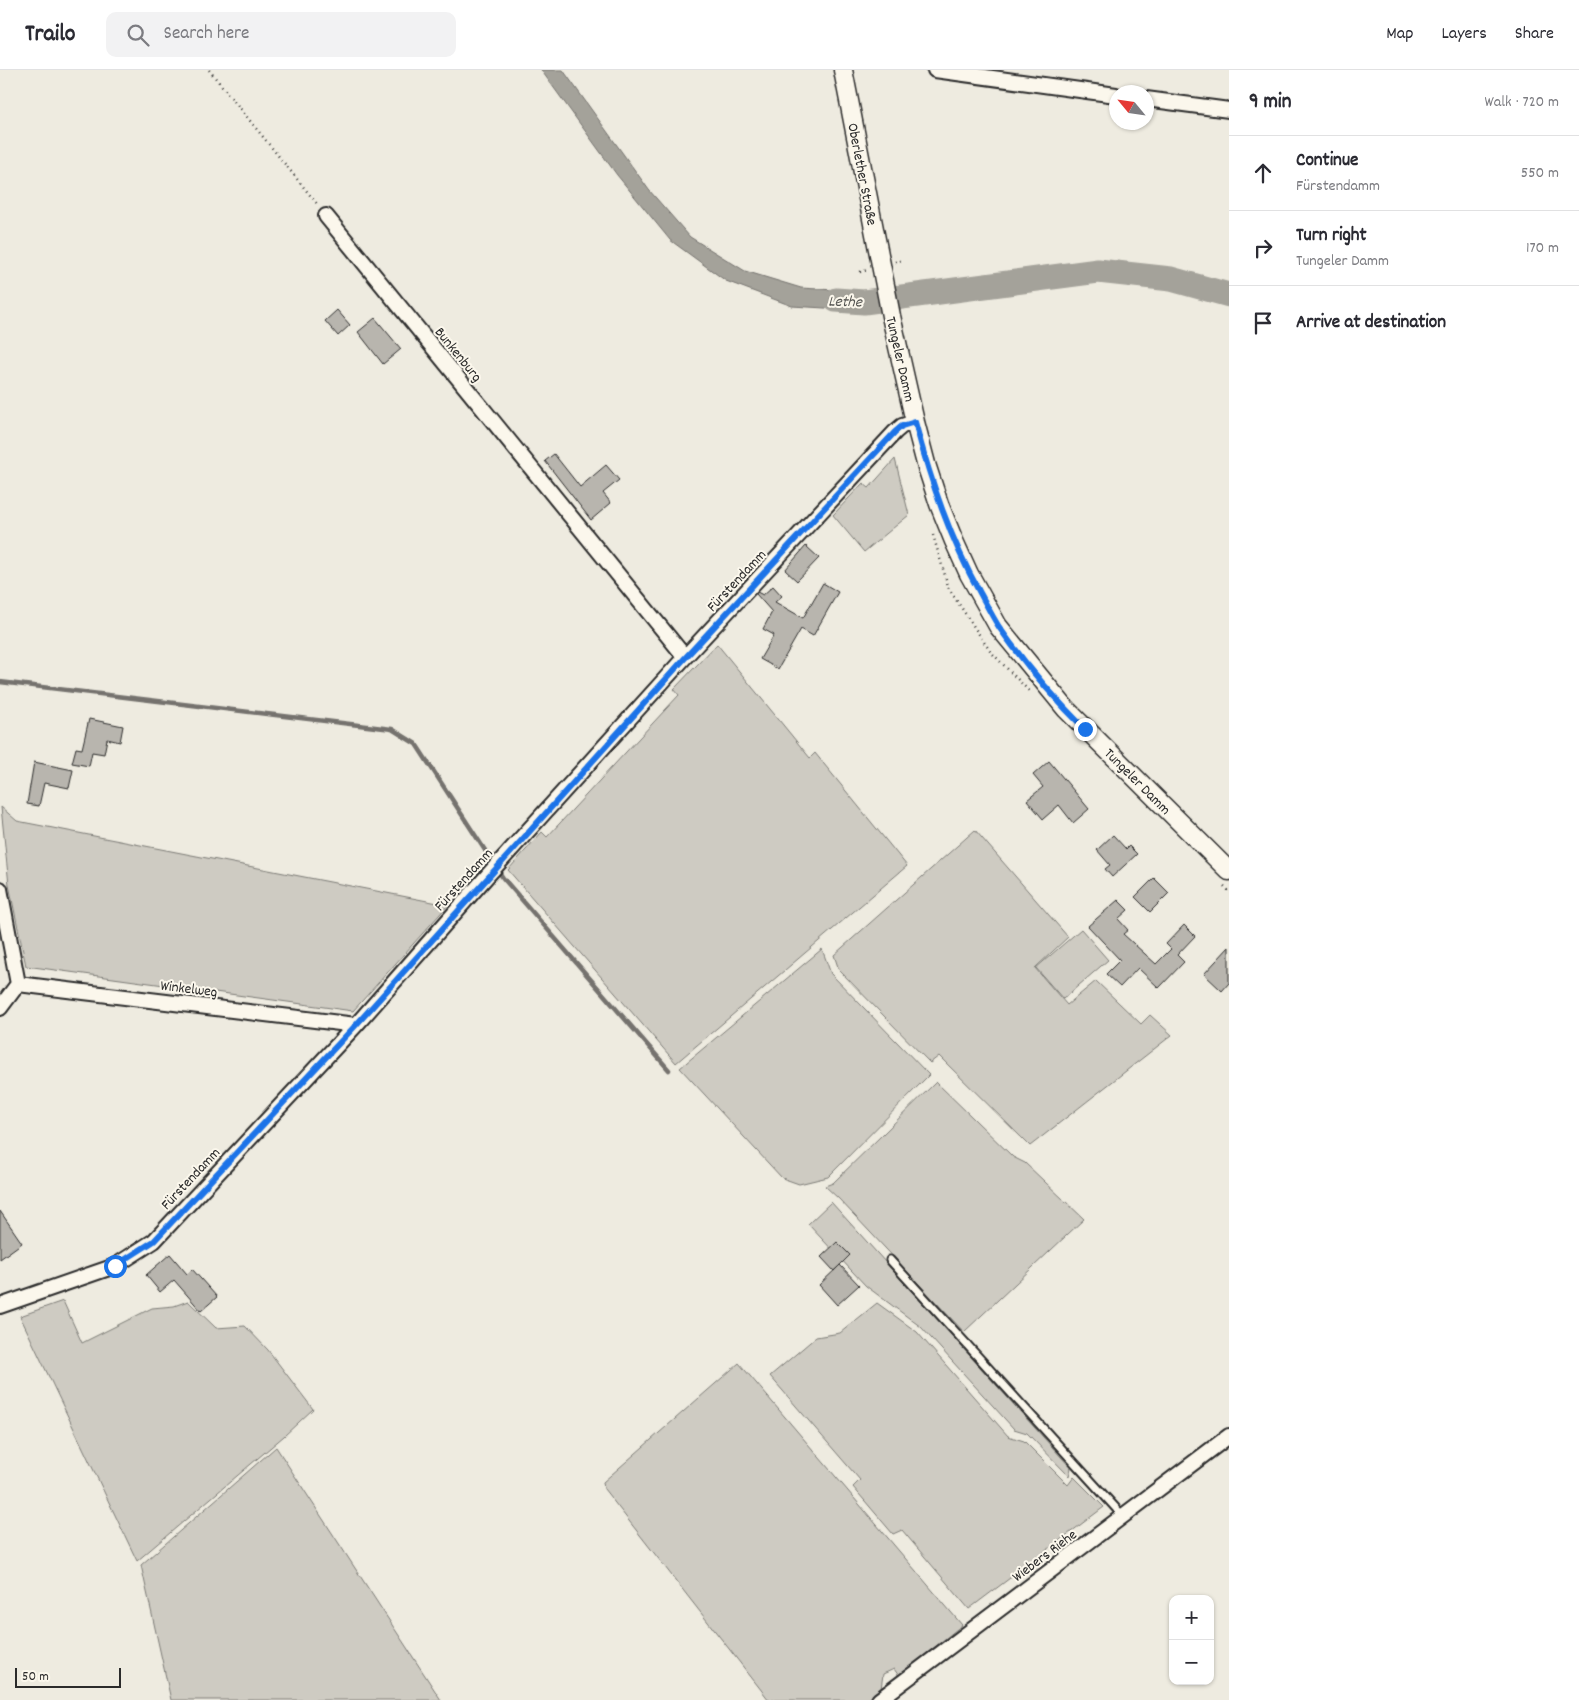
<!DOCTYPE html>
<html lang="en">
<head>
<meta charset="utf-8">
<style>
	body { margin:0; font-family:Dekko,sans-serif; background:#f2f2f3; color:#2b2b33 }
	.controls { position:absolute; right:15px; bottom:15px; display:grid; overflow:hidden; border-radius:10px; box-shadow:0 1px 4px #0004 }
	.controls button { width:45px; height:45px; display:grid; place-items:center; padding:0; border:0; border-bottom:1px solid #e1e1e2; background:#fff; color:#2b2b33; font:25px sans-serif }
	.compass { position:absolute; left:1109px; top:15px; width:45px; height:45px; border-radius:50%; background:#fff; box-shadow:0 1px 4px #0004; rotate:299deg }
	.scale { position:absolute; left:15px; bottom:12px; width:106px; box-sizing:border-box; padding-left:5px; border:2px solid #2b2b2b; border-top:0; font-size:14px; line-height:18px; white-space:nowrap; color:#2b2b2b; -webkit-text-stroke:4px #fbf7ec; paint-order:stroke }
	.stop { position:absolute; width:15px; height:15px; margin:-11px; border:4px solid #1a73e8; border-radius:50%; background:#fff }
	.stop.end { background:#1a73e8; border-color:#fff; box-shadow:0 1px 5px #0008 }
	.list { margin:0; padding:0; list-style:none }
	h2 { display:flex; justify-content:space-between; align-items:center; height:65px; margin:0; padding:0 20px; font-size:21px }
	h2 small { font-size:16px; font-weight:400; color:#7c7c81 }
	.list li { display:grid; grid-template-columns:32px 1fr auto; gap:15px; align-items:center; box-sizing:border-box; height:75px; padding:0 20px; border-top:1px solid #e1e1e2 }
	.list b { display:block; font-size:19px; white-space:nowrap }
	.list p { margin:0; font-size:16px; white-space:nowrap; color:#7c7c81 }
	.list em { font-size:16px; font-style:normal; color:#7c7c81 }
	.icon { flex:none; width:28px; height:28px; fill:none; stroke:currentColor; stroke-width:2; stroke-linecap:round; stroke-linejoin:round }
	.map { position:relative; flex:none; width:1229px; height:1630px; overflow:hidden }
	header { display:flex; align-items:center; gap:30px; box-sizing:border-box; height:70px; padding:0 25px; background:#fff; border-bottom:1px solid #e1e1e2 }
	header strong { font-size:24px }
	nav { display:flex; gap:28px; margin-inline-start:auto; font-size:18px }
	.search { width:350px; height:45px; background:#f2f2f3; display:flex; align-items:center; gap:12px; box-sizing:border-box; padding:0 18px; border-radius:10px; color:#7c7c81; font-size:19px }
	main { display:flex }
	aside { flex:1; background:#fff }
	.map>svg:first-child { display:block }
	.green { fill:#cecbc2; stroke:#7c7b76 }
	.water { fill:#a4a29a; stroke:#74726e }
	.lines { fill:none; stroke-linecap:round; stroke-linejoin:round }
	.stream { stroke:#74726e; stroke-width:4.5 }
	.river { stroke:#a4a29a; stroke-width:25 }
	.building { fill:#b8b5ae; stroke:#2b2b2b }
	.service-casing { stroke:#2b2b2b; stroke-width:11 }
	.minor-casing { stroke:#2b2b2b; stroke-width:18 }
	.tertiary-casing { stroke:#2b2b2b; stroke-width:21 }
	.path { stroke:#2b2b2b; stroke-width:2.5; stroke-dasharray:1 4; stroke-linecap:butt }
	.service { stroke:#fbf7ec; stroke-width:7 }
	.minor { stroke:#fbf7ec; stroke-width:14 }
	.tertiary { stroke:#fbf7ec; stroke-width:18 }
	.route { stroke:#1a73e8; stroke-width:6 }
	.labels { text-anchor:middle; stroke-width:4; stroke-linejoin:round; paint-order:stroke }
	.street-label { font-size:15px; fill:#2b2b2b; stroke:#fbf7ec }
	.water-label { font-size:16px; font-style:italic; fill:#555552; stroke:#fbf7ec }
</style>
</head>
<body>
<header>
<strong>Trailo</strong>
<div class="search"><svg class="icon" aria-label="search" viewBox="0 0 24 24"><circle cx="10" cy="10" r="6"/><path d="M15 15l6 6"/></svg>Search here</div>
<nav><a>Map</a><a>Layers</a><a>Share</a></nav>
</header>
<main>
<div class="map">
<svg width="1229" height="1630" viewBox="0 0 1229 1630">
	<rect width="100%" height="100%" fill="#eeebe0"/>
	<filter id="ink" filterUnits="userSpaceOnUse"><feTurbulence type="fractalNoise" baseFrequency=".02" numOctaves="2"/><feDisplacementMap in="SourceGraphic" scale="10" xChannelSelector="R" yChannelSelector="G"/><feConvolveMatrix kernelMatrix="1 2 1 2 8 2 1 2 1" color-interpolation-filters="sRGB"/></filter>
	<g filter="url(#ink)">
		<path class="green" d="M895 389 909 445 864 482 833 445 863 413 869 418Z
			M717 574 810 688 815 683 907 796 676 993 508 800 542 762 547 767 679 625 674 619Z
			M1 737 17 751 448 835 353 941 26 896 9 815Z
			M975 760 1068 867 1035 898 1067 935 1096 911 1141 954 1150 945 1172 965 1030 1076 939 986 930 993 839 900 834 885Z
			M1081 859 1108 890 1063 929 1036 898Z
			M822 879 831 904 929 1005 828 1107 799 1114 782 1108 680 998Z
			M936 1012 1013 1087 1025 1093 1084 1149 964 1262 839 1129 825 1116 833 1113Z
			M831 1132 1071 1398 1069 1406 1027 1363 1014 1359 921 1257 866 1216 808 1154Z
			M63 1231 82 1273 152 1238 174 1236 188 1231 216 1258 245 1256 268 1280 313 1339 284 1366 137 1491 20 1246Z
			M877 1233 917 1262 1008 1366 1024 1371 1068 1415 1074 1407 1104 1437 969 1539 902 1460 893 1464 853 1417 860 1410 770 1306 816 1267 840 1263Z
			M739 1293 962 1555 899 1606 894 1599 883 1604 881 1619 867 1630H769L604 1419 603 1412Z
			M276 1377 441 1630H171L141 1495Z"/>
		<path class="water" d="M541 0H563L649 120 690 167 745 201 801 218 869 222 873 241 792 236 726 211 670 170 617 105Z"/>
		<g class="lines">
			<path class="stream" d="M0 612 392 659 416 674 503 808 669 1000"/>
			<path class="river" d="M836 230 864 232 1098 201 1171 209 1229 225"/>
		</g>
		<path class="building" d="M337 240 350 255 338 266 325 251Z
			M375 248 401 279 383 294 358 262Z
			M554 384 580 417 606 395 619 410 603 423 611 433 591 450 545 391Z
			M806 476 819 488 797 511 785 500Z
			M823 513 838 522 813 566 801 559 778 599 760 589 774 565 763 559 772 542 756 524 757 522 763 525 773 516 782 526 775 532 803 548Z
			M89 649 123 656 120 672 107 669 104 684 92 682 89 696 72 693 76 678 82 679Z
			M1049 691 1089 739 1073 753 1059 735 1043 749 1027 730 1043 717 1033 705Z
			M34 692 73 700 69 718 44 713 39 736 27 734Z
			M1113 765 1126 779 1129 776 1137 784 1112 807 1105 799 1110 795 1097 780Z
			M1154 808 1169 823 1150 842 1135 827Z
			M1118 830 1128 840 1118 849 1128 860 1123 864 1156 894 1171 879 1166 874 1184 855 1195 866 1177 885 1184 892 1159 918 1138 898 1120 917 1106 904 1120 890 1088 856Z
			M1229 877V913L1222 921 1204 904Z
			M0 1141 22 1173 0 1189Z
			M837 1172 850 1185 834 1201 821 1187Z
			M170 1184 187 1204 192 1199 217 1227 201 1241 174 1210 160 1222 146 1205Z
			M840 1195 859 1215 837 1235 819 1215Z"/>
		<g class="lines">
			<defs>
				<path id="service" d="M890 1190 1123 1446"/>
				<path id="minor" d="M935 0 1116 25
					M1146 29 1229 40
					M326 146 685 587
					M0 819 18 914
					M0 938 18 914 356 955
					M0 1236 115 1196 154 1171 356 955 488 805 685 587 895 362 902 356 915 352
					M879 1630 1229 1366"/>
				<path id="tertiary" d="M843 0 891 246 915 352 926 394 939 434 954 471 969 504 998 556 1066 639 1229 801"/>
			</defs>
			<use href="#service" class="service-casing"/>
			<use href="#minor" class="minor-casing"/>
			<use href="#tertiary" class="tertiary-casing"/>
			<path class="path" d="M209 0 318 135
				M895 192 902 190
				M860 202 868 200
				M933 465 949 519 990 581 1029 621
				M1224 816 1229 821"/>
			<use href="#service" class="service"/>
			<use href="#minor" class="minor"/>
			<use href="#tertiary" class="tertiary"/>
		</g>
	</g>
	<g class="lines" filter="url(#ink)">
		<path class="route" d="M115 1196 154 1171 356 955 685 588 895 362 902 356 915 352C931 412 950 469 980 523 986 534 992 546 999 557 1024 593 1054 628 1085 659"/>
	</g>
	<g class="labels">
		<g class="street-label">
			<text transform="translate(863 104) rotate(79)" y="5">Oberlether Straße</text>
			<text transform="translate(459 284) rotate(51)" y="5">Bunkenburg</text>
			<text transform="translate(901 289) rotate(77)" y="5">Tungeler Damm</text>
			<text transform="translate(736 510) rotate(-47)" y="5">Fürstendamm</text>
			<text transform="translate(1138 711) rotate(45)" y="5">Tungeler Damm</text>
			<text transform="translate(463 809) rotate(-48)" y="5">Fürstendamm</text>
			<text transform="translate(189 918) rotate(7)" y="5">Winkelweg</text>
			<text transform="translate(190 1108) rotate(-47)" y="5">Fürstendamm</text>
			<text transform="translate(1044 1485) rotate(-37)" y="5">Wiebers Riehe</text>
		</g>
		<g class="water-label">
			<text transform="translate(845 230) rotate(2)" y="6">Lethe</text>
		</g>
	</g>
</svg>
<div class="controls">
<button>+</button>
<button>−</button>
</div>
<svg class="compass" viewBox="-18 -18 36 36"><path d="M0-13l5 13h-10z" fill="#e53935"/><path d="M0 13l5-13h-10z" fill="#7c7c81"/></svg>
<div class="scale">50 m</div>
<div class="stop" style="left:115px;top:1196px"></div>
<div class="stop end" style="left:1085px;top:659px"></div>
</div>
<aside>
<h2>9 min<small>Walk · 720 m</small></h2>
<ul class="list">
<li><svg class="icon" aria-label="ahead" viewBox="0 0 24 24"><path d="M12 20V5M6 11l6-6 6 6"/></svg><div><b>Continue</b><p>Fürstendamm</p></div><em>550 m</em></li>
<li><svg class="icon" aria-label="right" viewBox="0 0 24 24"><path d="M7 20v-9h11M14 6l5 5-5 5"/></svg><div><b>Turn right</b><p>Tungeler Damm</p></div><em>170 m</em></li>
<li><svg class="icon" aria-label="arrive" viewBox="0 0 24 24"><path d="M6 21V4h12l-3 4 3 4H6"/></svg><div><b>Arrive at destination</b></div></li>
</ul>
</aside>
</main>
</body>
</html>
